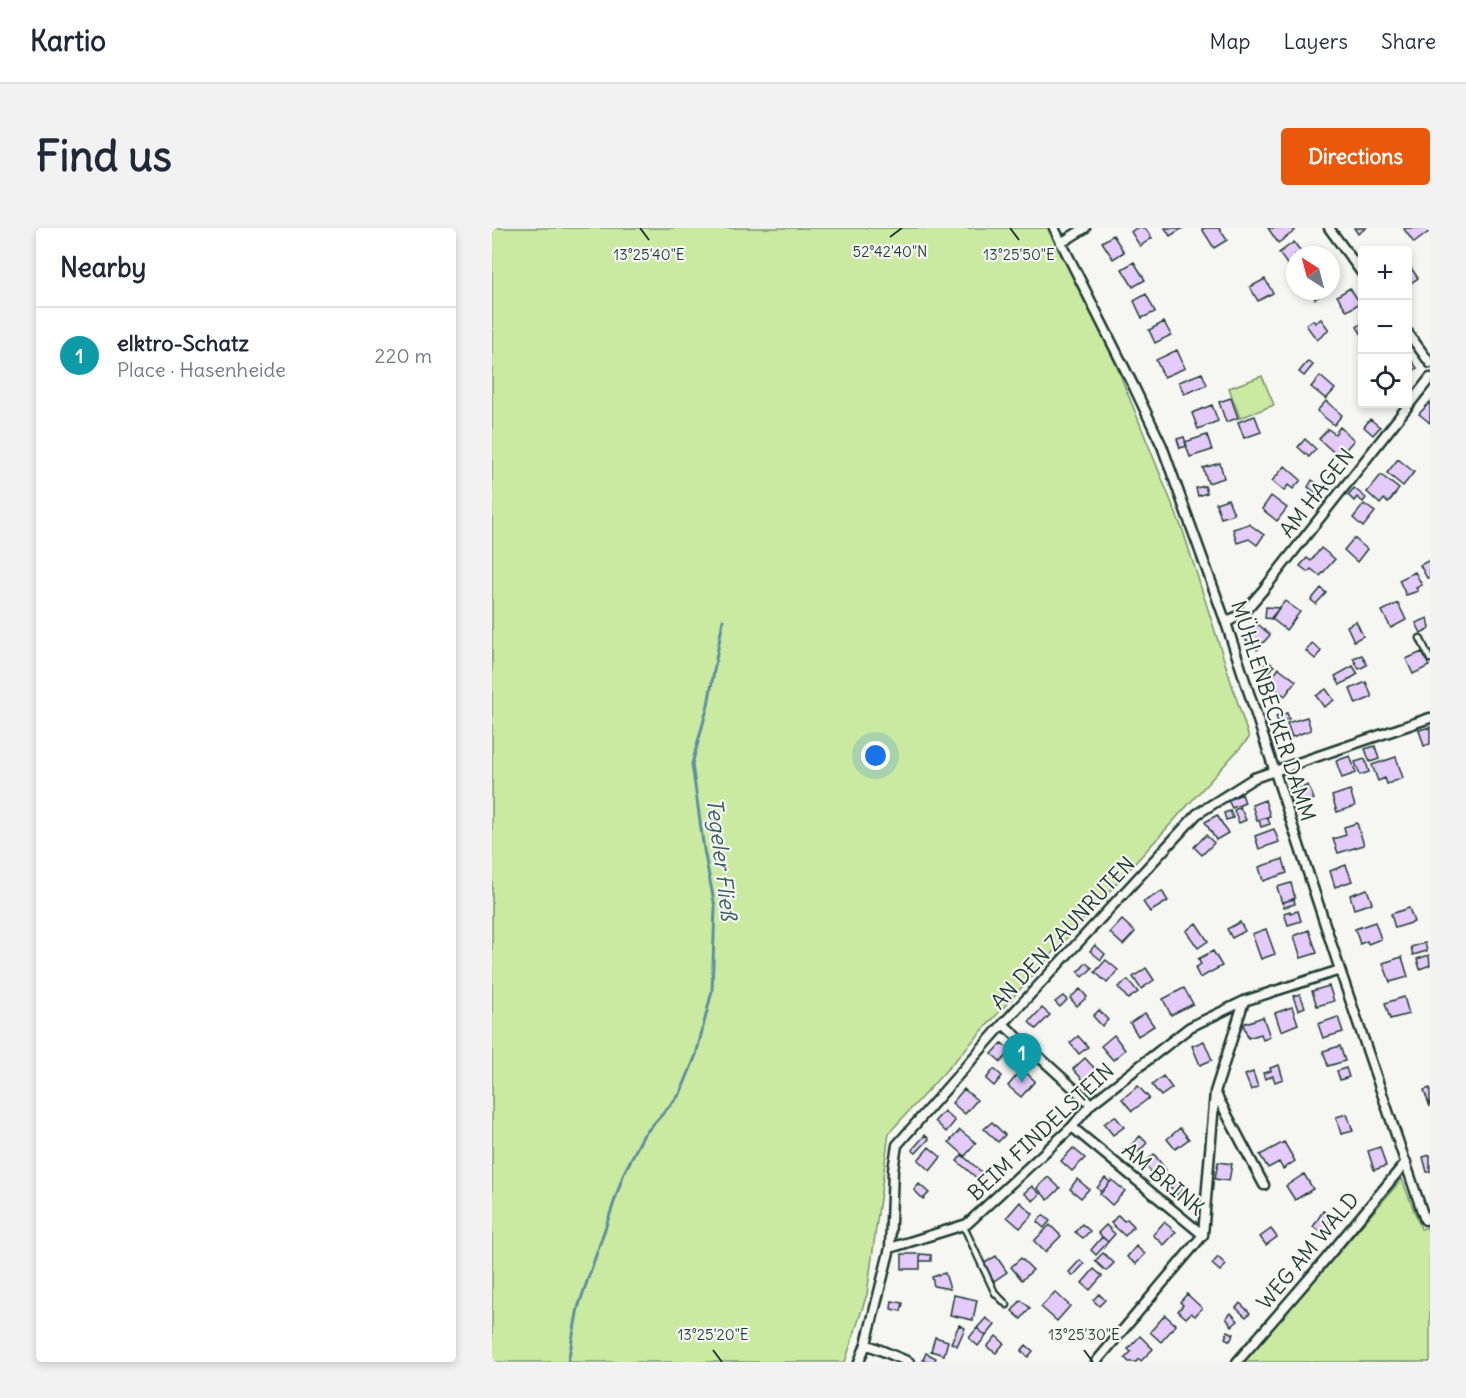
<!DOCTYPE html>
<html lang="en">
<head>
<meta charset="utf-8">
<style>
	body { margin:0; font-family:Delius,sans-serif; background:#f2f2f3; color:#1f2937 }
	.controls { position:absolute; right:18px; top:18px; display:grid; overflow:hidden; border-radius:6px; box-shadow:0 3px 9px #0003 }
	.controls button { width:54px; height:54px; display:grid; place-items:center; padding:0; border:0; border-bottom:2px solid #e0e1e3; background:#fff; color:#1f2937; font:30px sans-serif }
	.compass { position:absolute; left:794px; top:18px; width:54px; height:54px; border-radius:50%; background:#fff; box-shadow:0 3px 9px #0003; rotate:324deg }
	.you { position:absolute; left:384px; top:528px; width:21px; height:21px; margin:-15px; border:4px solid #fff; border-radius:50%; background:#1a73e8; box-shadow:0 0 0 9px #1a73e833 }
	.badge { display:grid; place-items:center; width:39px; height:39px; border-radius:50%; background:#ea580c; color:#fff; font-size:20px; font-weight:700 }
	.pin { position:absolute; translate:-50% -50px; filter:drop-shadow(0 2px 3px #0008) }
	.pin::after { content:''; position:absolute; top:32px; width:21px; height:18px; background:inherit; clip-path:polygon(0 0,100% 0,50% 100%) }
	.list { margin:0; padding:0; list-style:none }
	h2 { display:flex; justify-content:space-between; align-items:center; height:78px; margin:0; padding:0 24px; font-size:26px }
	h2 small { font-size:20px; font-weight:400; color:#747a83 }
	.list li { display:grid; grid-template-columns:39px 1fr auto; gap:18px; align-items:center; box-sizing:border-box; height:96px; padding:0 24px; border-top:2px solid #e0e1e3 }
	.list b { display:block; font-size:22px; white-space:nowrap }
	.list p { margin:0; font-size:20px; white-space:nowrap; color:#747a83 }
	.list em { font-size:20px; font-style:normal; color:#747a83 }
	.icon { flex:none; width:33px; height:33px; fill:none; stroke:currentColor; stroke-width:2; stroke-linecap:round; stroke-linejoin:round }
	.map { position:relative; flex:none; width:938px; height:1134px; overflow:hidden; border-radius:6px }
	header { display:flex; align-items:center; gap:36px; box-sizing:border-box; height:84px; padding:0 30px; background:#fff; border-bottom:2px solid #e0e1e3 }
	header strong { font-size:28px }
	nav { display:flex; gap:33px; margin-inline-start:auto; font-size:21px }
	.intro { display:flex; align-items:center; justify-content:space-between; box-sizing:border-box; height:144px; padding:0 36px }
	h1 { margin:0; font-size:42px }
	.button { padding:15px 27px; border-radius:6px; background:#ea580c; color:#fff; font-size:21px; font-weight:700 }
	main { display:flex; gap:36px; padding:0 36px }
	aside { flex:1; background:#fff; border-radius:6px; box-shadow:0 3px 9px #0003 }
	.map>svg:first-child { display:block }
	.green { fill:#caeaa1; stroke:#74946a; stroke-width:1.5 }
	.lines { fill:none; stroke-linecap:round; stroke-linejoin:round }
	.stream { stroke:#5d8f9f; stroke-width:3 }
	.building { fill:#e4cbfa; stroke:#1f3d34; stroke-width:1.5 }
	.service-casing { stroke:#1f3d34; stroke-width:9 }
	.minor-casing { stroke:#1f3d34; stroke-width:13 }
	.service { stroke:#f6f6f2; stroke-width:4.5 }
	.minor { stroke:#f6f6f2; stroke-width:8 }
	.ticks { fill:none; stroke:#1f3d34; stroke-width:2 }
	.labels { text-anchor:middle; stroke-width:4.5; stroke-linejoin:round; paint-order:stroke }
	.street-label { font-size:21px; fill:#1f3d34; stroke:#f6f6f2 }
	.water-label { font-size:22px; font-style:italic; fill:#395f60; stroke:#f6f6f2 }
	.ticks-label { font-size:15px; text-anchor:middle; fill:#1f3d34; stroke:#f6f6f2; stroke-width:4.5; stroke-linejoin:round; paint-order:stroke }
</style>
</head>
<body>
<header>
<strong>Kartio</strong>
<nav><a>Map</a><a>Layers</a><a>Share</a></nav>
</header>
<div class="intro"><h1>Find us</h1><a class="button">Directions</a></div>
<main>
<aside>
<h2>Nearby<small></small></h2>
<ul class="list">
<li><span class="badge" style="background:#0f9aa8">1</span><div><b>elktro-Schatz</b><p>Place · Hasenheide</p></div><em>220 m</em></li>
</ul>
</aside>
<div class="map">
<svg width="938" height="1134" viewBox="0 0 938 1134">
	<rect width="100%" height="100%" fill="#f6f6f2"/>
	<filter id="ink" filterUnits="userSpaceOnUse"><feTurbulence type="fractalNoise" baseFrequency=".0167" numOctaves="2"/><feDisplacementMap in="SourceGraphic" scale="12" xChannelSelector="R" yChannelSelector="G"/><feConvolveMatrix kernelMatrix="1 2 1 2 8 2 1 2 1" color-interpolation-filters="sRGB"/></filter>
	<g filter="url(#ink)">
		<path class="green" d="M0 0H560L596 67 691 303 757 510 397 905 375 1066 353 1134H0Z
			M770 148 782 177 748 190 737 160Z
			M910 951 929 1001 938 999V1134H752Z"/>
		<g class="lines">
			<path class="stream" d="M76 1134 86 1080 132 945 151 908 188 866 204 827 220 763 223 679 212 622 200 536 216 477 231 392"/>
		</g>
		<path class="building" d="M644 0H653L660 10 648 18 639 4Z
			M673 0H691L678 8Z
			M713 0H727L735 12 722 20 710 1Z
			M776 0H800L803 3 786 15Z
			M862 0H874L866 6Z
			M913 0H937L938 3 922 15 912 1Z
			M621 7 632 24 621 31 610 14Z
			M802 14 811 27H803V34L797 39 787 25Z
			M829 20 834 27H819V26Z
			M642 34 653 52 641 59 630 41Z
			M917 37 926 50 916 57V38Z
			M773 51 781 65 766 73 758 59Z
			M858 60 868 75 855 83 845 68Z
			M818 63H835L823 71Z
			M654 66 663 84 650 90 642 73Z
			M829 91 837 102 825 112 814 97 821 92 823 95Z
			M672 94 679 107 663 115 657 102Z
			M870 95V107L865 99Z
			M685 122 693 140 672 149 664 132Z
			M917 129 925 140 916 147V130Z
			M816 133 821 137 812 148 807 144Z
			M710 145 715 157 692 166 687 154Z
			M828 148 843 161 834 171 819 159Z
			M739 170 746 190 734 194 727 174Z
			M834 173 850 187 842 197 825 183Z
			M938 174V195L927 186Z
			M720 177 726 193 706 201 700 185Z
			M763 188 769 204 752 210 746 194Z
			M878 191 888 199 881 207 872 199Z
			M848 199 862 212 847 229 827 211 836 201 843 206Z
			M715 207 720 222 698 229 693 214Z
			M692 209 695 218 688 220 685 211Z
			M813 211 824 221 817 229 806 219Z
			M906 231 922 244 911 258 895 245Z
			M728 235 732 250 716 255 711 240Z
			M793 238 809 252 801 261 796 257 792 263 780 253Z
			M889 247 907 261 896 275 892 271 888 276 875 264Z
			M820 252 831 260 826 267 816 259Z
			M713 258 715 265 706 268 704 260Z
			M862 260 874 270 871 274 865 269 862 273 856 267Z
			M779 268 795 280 785 293 770 281Z
			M736 271 742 286 729 290 724 275Z
			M872 276 883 284 871 299 861 290Z
			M757 296 772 307 765 317 757 311 745 315 741 301Z
			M862 310 875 321 865 334 852 322Z
			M829 320 843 331 828 348 819 341 816 344 808 338 815 330 819 333Z
			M938 332V349L935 350 928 337Z
			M923 344 930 357 924 360 926 363 914 367 907 352Z
			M829 360 834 365 824 376 819 372Z
			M793 373 808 384 794 402 779 390Z
			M906 375 914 392 899 400 890 383Z
			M774 379 787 380 780 391 773 390Z
			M936 390 938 400 929 405 924 395Z
			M864 393 871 408 862 413 855 398Z
			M766 396 778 407 765 422 753 411Z
			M820 415 829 423 823 431 814 423Z
			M930 424 937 438 921 446 914 431Z
			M870 427 875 437 867 441 861 430Z
			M776 433 782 438 777 444 771 439Z
			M861 438 866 446 848 457 843 448Z
			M787 440 804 453 793 468 776 455Z
			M874 454 880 469 864 476 858 461Z
			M834 461 842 472 832 479 824 468Z
			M795 485 797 491 786 494 784 488Z
			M815 489 819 502 800 509 795 495Z
			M938 499V516L932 518 927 502Z
			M883 518 887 531 878 534 873 521Z
			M858 528 864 545 850 550 844 533Z
			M904 529 911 550 895 556 893 550 886 553 880 537Z
			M873 531 877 544 868 547 863 534Z
			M816 557 822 571 810 575 805 562Z
			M858 562 863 578 845 584 840 568Z
			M750 566 753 575 740 580 736 572Z
			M773 572 778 588 765 593 760 577Z
			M748 579 754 592 747 595 742 582Z
			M738 583 741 590 734 592 732 585Z
			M725 587 736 605 724 612 713 594Z
			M775 589 778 596 769 599 767 592Z
			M865 595 872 617 846 625 841 611 854 607 852 599Z
			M782 601 787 614 767 621 763 608Z
			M714 607 722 615 710 627 702 619Z
			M791 631 795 645 771 653 767 639Z
			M854 637 860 653 843 659 838 643Z
			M799 655 803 670 790 675 785 659Z
			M875 661 880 675 862 681 858 667Z
			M670 663 676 673 658 684 651 674Z
			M802 671 803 676 792 679 791 674Z
			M917 680 922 694 903 700 899 686Z
			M798 683V685L806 683 809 693 796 697 792 685Z
			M630 692 643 704 631 717 618 705Z
			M748 694 753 703 740 710 735 701Z
			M883 694 889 711 876 716 875 713 868 716 863 701Z
			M704 695 716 713 706 720 694 703Z
			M774 701 783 726 769 731 760 706Z
			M817 702 825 725 809 730 802 708Z
			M933 715 935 723 921 727 919 719Z
			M603 717 613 726 609 732 598 723Z
			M721 723 730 738 708 750 703 740 709 736 706 731Z
			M937 727 938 737 928 741 925 731Z
			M910 729 916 749 898 754 891 735Z
			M614 732 626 742 615 755 603 744Z
			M594 735 600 740 591 749 586 744Z
			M654 740 662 752 649 761 641 749Z
			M636 752 646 764 636 771 626 759Z
			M837 758 842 773 825 778 820 763Z
			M692 760 701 776 679 787 671 771Z
			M588 761 595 769 585 778 578 770Z
			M808 766 813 779 806 782 801 768Z
			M571 768 575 772 568 779 563 774Z
			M912 769 917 786 898 791 893 775Z
			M800 779 806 796 789 803 783 785Z
			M550 780 558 787 544 801 537 794Z
			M607 782 616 792 610 798 601 788Z
			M653 785 662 798 646 808 638 795Z
			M771 789 778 809 771 812 769 806 756 810 751 796Z
			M846 789 851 804 831 810 826 796Z
			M622 807 633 822 621 832 609 818Z
			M586 808 596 819 587 826 578 815Z
			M712 813 720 832 708 837 700 818Z
			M510 815 519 823 509 834 500 826Z
			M848 818 853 833 836 838 831 823Z
			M593 830 604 842 592 853 581 841Z
			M787 837 791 851 783 854 781 848 773 851 771 845 779 843 778 840Z
			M854 840 857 849 848 852 845 843Z
			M502 841 510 848 502 858 494 851Z
			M530 841 543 853 529 869 516 858Z
			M761 844 766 859 759 862 753 847Z
			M671 848 680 860 669 868 660 857Z
			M646 858 657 870 640 883 630 871Z
			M938 860V879L932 862Z
			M472 861 485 872 473 886 460 875Z
			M452 883 463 893 454 904 443 893Z
			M855 886 861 903 849 906 844 889Z
			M623 888 632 899 621 907 612 896Z
			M500 894 513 907 506 914 492 901Z
			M688 900 697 911 683 921 675 911Z
			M468 902 484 915 473 928 457 914Z
			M433 907 437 911 424 925 420 922Z
			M648 908 655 915 646 924 639 917Z
			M792 914 803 933 791 941 787 934 776 940 768 927Z
			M437 919 449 929 438 943 426 932Z
			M888 919 894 938 882 942 876 923Z
			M581 920 593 930 580 943 569 933Z
			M662 926 674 942 664 950 652 935Z
			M470 927 492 946 487 952 465 933Z
			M938 927V944H935L931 929Z
			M726 934 740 936 737 953 723 951Z
			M812 946 821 961 803 972 794 958Z
			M556 949 568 960 556 972 545 960Z
			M613 950 618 954 610 964 605 960Z
			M585 951 597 961 589 970 578 961Z
			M620 952 633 963 620 977 608 966Z
			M683 952 691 962 685 967 677 957Z
			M427 956 437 965 431 971 422 962Z
			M540 958 548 966 541 973 532 965Z
			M528 974 541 986 528 1000 515 989Z
			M831 983 841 989 831 1005 821 999Z
			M551 987 558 993 552 1000 545 994Z
			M626 987 632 993 635 991 642 998 633 1008 619 995Z
			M672 994 684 1004 672 1017 661 1007Z
			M590 996 598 1003 591 1010 583 1004Z
			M558 997 569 1008 553 1024 542 1013Z
			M614 997 623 1006 616 1014 606 1005Z
			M779 1001 785 1009 774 1017 768 1009Z
			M610 1009 616 1014 604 1027 599 1022Z
			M644 1018 653 1026 644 1036 635 1029Z
			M611 1025 622 1035 614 1043 603 1033Z
			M410 1026H428V1041H410Z
			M428 1026 439 1027V1033H428Z
			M504 1028 515 1044 502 1053 491 1036Z
			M726 1029 734 1037 728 1043 720 1036Z
			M529 1030 541 1042 530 1052 519 1039Z
			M588 1032 592 1036 581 1048 577 1044Z
			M602 1041 610 1048 598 1062 590 1055Z
			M453 1045 458 1061 442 1058 440 1049Z
			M563 1064 578 1078 565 1093 549 1079Z
			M607 1066 613 1072 607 1078 601 1072Z
			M695 1066 710 1080 703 1088 699 1085 694 1090 686 1083 691 1077 688 1074Z
			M462 1067 485 1072 481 1092 458 1087Z
			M529 1072 538 1080 529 1091 520 1083Z
			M400 1073 411 1075 409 1083 399 1081Z
			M748 1075 758 1085 754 1089 744 1080Z
			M739 1085 746 1093 740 1098 734 1090Z
			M673 1087 684 1097 669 1114 658 1104Z
			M494 1090 503 1097 494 1108 485 1100Z
			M467 1097 473 1100 465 1118 459 1115Z
			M485 1100 494 1108 486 1118 477 1110Z
			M736 1103 742 1106 738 1113 733 1110Z
			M504 1108 512 1115 504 1125 495 1119Z
			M648 1108 661 1121 649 1133 647 1131 644 1134H637L633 1130 639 1124 636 1121Z
			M443 1109 456 1113 452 1127 439 1123Z
			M534 1117 541 1123 536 1129 529 1123Z
			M434 1125 444 1130 442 1134 431 1132Z"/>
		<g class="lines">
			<defs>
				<path id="service" d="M928 410 938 431
					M471 997 503 1065 515 1077"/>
				<path id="minor" d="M562 0 642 159 670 218 734 395 848 742 933 992
					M837 0 870 45
					M569 15 593 0
					M916 105 938 135
					M734 395 753 383 772 361 938 150
					M511 796 599 876
					M723 864 772 957
					M580 899 711 1007 723 864 752 773
					M398 1020 475 996 580 899 599 876 698 799 752 773 848 742
					M374 1116 417 1134
					M367 1134 374 1116 398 1020 401 942 405 917 511 796 705 586 762 550 938 490
					M604 1134 711 1007
					M745 1134 833 1032 914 934"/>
			</defs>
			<use href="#service" class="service-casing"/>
			<use href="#minor" class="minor-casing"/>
			<use href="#service" class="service"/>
			<use href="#minor" class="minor"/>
		</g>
	</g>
	<path class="ticks" d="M148 0 157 12M518 0 527 12M398 9 410 0M221 1122 230 1134M592 1122 601 1134"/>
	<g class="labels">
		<g class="street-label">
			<text transform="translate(825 265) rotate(-52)" y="7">AM HAGEN</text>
			<text transform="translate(781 483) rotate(72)" y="7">MÜHLENBECKER DAMM</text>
			<text transform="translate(571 705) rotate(-47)" y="7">AN DEN ZAUNRUTEN</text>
			<text transform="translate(549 904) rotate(-43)" y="7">BEIM FINDELSTEIN</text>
			<text transform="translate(671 951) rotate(40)" y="7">AM BRINK</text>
			<text transform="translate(816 1023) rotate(-50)" y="7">WEG AM WALD</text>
		</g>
		<g class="water-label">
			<text transform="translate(230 631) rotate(83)" y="8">Tegeler Fließ</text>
		</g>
	</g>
	<g class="ticks-label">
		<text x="398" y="29">52°42'40"N</text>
		<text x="157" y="32">13°25'40"E</text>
		<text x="527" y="32">13°25'50"E</text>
		<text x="221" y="1112">13°25'20"E</text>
		<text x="592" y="1112">13°25'30"E</text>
	</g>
</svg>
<div class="controls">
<button>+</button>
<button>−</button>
<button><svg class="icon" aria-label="locate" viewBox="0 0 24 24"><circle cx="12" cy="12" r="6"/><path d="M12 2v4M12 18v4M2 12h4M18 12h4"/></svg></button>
</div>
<svg class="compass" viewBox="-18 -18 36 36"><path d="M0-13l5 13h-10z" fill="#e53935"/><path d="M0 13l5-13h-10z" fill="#747a83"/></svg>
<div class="you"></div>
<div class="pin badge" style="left:530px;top:855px;background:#0f9aa8">1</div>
</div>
</main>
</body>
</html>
